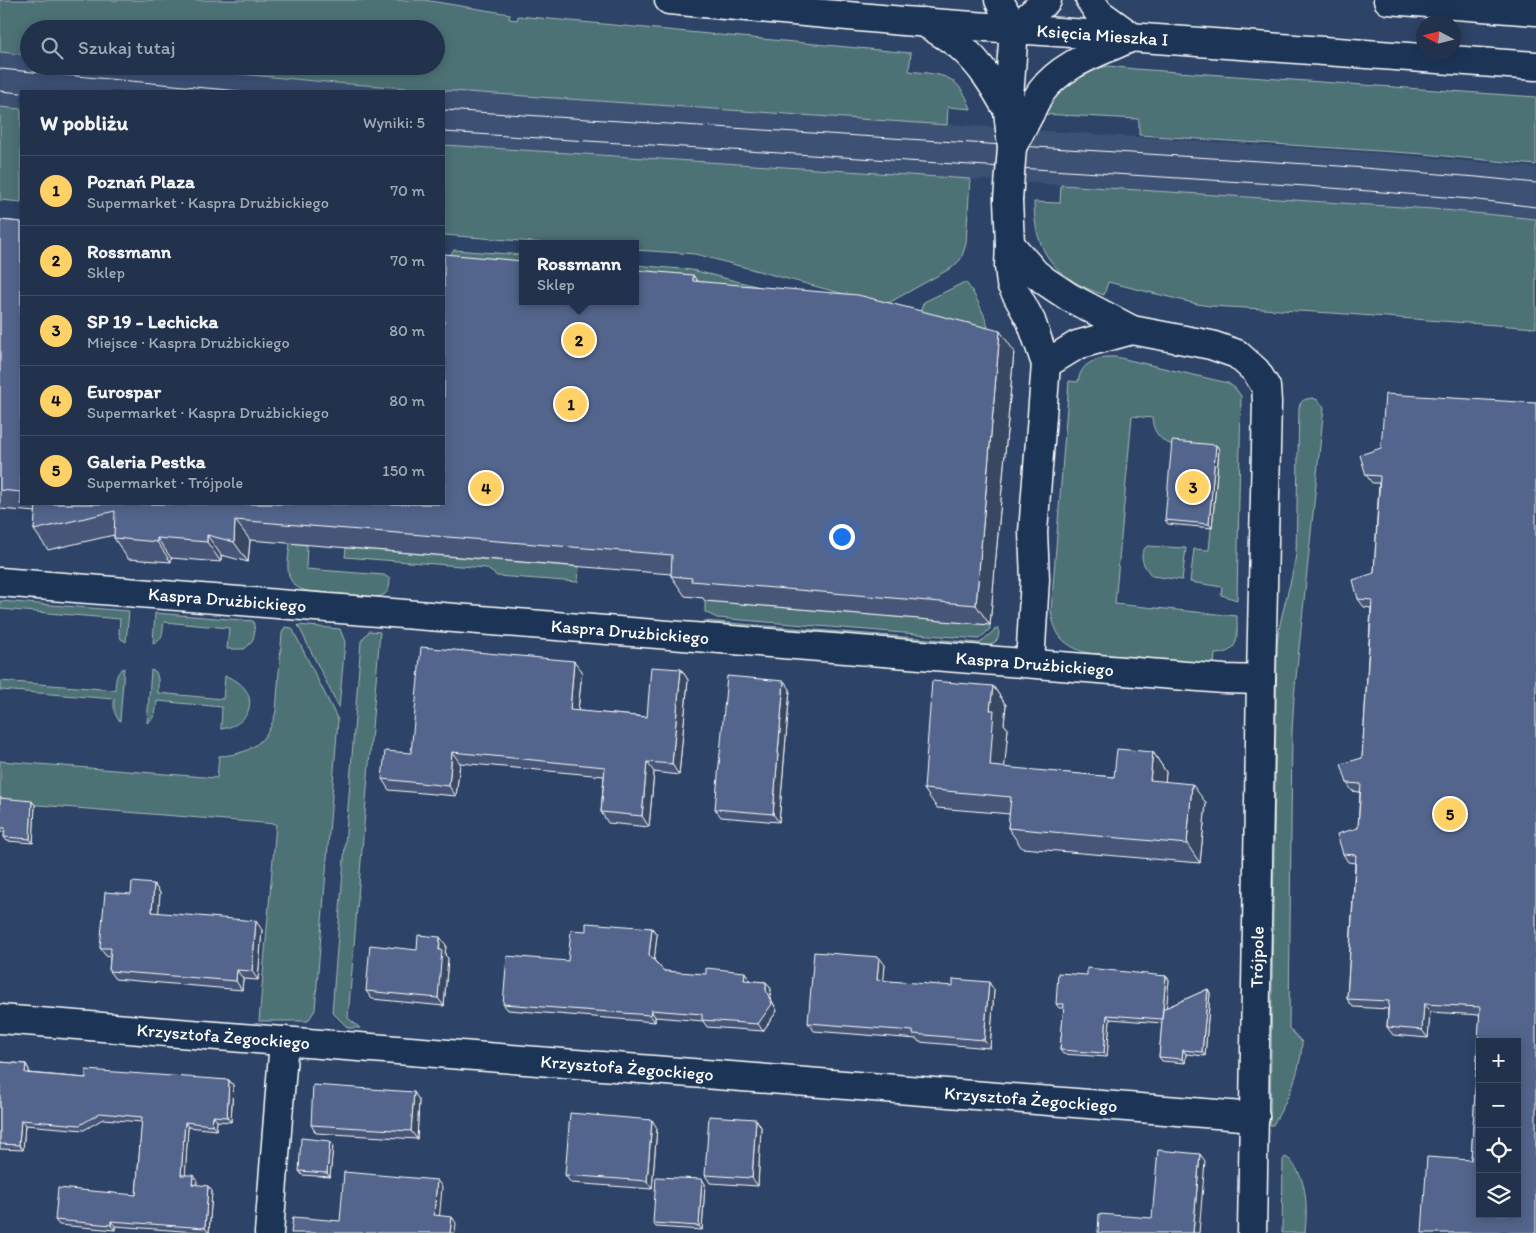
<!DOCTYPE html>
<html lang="pl">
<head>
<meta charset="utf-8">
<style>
	body { margin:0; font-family:Itim,sans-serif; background:#2e3e57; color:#f1f3f6 }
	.controls { position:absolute; right:15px; bottom:15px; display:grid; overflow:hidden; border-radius:0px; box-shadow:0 2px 12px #0003 }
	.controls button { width:45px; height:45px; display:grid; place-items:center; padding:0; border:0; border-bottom:1px solid #3f4d65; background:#22324d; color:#f1f3f6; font:25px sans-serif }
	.compass { position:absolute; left:1416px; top:15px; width:45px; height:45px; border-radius:50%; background:#22324d; box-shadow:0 2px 12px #0003; rotate:277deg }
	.you { position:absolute; left:841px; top:536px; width:18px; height:18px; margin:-12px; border:4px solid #fff; border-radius:50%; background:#1a73e8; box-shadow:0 0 0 8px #1a73e833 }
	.badge { display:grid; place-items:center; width:32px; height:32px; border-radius:50%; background:#ffd166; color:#111; font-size:16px; font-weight:700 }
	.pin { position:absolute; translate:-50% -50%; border:2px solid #fff; box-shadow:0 1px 5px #0006 }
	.popup { position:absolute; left:519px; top:240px; width:120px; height:65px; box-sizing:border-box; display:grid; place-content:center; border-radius:0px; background:#22324d; filter:drop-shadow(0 1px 4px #0005); font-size:16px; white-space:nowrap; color:#a2aab6 }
	.popup b { font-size:19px; color:#f1f3f6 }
	.popup::after { content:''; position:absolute; left:50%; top:100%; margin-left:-10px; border:10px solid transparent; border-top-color:#22324d }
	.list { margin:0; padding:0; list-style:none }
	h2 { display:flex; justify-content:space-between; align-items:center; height:65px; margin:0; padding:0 20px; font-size:21px }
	h2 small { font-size:16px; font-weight:400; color:#a2aab6 }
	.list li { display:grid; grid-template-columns:32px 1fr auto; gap:15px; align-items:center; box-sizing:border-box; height:70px; padding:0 20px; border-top:1px solid #3f4d65 }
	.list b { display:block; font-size:19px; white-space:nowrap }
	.list p { margin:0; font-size:16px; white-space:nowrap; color:#a2aab6 }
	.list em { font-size:16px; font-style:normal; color:#a2aab6 }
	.icon { flex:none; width:28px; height:28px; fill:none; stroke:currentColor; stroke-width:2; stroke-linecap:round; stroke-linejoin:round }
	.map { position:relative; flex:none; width:1536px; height:1233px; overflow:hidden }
	.search { position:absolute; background:#22324d; box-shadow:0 2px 12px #0003; left:20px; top:20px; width:425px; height:55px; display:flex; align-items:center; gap:12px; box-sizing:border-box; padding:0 18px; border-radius:28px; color:#a2aab6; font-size:19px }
	.panel { position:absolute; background:#22324d; box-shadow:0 2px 12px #0003; left:20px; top:90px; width:425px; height:415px; border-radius:0px }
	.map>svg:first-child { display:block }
	.built { fill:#3c5175 }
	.green { fill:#4d7274; stroke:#a6b8ba }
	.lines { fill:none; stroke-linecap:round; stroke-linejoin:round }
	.street-casing { stroke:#fff; stroke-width:31 }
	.secondary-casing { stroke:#fff; stroke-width:31 }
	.street { stroke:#1d3557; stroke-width:28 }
	.secondary { stroke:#1d3557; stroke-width:28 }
	.tram { stroke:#fff; stroke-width:1 }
	.street-bridge-casing { stroke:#fff; stroke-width:31; stroke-linecap:butt }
	.street-bridge { stroke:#1d3557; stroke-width:28 }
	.wall { fill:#475778; stroke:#fff }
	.shaded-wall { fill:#394762; stroke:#fff }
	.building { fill:#52658c; stroke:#fff; fill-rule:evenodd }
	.labels { text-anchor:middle; stroke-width:4; stroke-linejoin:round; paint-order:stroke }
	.street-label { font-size:18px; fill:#fff; stroke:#1d3557 }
</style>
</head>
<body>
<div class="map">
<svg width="1536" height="1233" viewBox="0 0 1536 1233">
	<rect width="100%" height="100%" fill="#2d4367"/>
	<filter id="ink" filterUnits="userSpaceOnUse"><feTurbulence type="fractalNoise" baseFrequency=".02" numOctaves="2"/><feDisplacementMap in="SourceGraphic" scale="10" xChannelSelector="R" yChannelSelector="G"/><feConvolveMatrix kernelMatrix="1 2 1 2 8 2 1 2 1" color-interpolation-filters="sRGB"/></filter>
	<g filter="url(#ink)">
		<path class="built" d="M0 52 29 55V66H155L336 83 1390 154 1521 166 1536 168V219L1433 209 444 145V91H21V109L0 107Z"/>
		<path class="green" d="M0 0H424L510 14 509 19 517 20 518 16 911 53 909 71C943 75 958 73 971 109L948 107 947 125 336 83 155 66H436V29H29V55L0 52Z
			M1109 66 1135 69 1536 97V165L1424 154 1139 135V122L1138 119 1041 114 1047 100 1082 71Z
			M0 107 21 109V202L0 200Z
			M444 145 970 179 966 244 961 259 953 267 885 305 695 254 635 250V244H559L444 235Z
			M1061 185 1433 209 1536 219V328L1332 313 1210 306 1197 304 1108 282 1104 295C1056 279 1034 253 1034 202L1060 203Z
			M454 250 523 255V280L448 257Z
			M635 265 692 270 872 315 635 289Z
			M965 282C972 287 987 319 988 328L982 330 924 315 921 309 924 302Z
			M1105 357H1116L1228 383 1235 388 1241 396 1237 600 1221 595 1222 587 1190 582 1194 549 1209 550 1219 450C1191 447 1155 453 1152 418L1132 416 1115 604 1237 616C1237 636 1241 653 1215 654L1214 664 1087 653C1063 645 1055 636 1051 611L1069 381 1078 382C1081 365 1089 362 1105 357Z
			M1312 398 1318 400 1324 407 1294 697 1292 732 1289 1028 1302 1042C1301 1072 1288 1099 1273 1125H1270L1277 644C1280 613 1292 584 1296 554L1299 407C1301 400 1305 399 1312 398Z
			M290 543 307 545 306 569 384 575 390 579C390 590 387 596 376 597L306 591C282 584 288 563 290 543Z
			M1147 546 1186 548 1182 580 1152 576C1144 567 1137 555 1147 546Z
			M346 548 579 567 578 582 497 576 486 568 345 557Z
			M0 601 129 611 126 642 121 639 119 633 120 619 0 609Z
			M705 601 990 625V629L979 639 717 618 705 612Z
			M155 613 253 621C256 632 255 642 244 649H227L229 628 164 622C162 632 164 640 153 644Z
			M704 621 980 643 998 627C1001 637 997 643 988 646L704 623Z
			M298 625 340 629 345 642 339 708Z
			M285 627 292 628 338 720 315 1010 308 1021H259L276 824 0 802V761L217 778 219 756C250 755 269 741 276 711L282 633Z
			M369 631 380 632 348 1018 360 1028H348L332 1012 361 641Z
			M124 668 120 721C113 714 114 708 114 699L0 690V681L115 690C116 681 115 673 124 668Z
			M151 670 156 672 158 679V693L223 699 225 676C260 686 257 724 221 729L222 707 157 701C156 711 156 717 147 723Z
			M1285 1157C1291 1159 1292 1163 1296 1168 1308 1187 1307 1211 1305 1233H1282L1283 1160Z"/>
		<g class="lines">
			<defs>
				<g id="street">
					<path d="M999 0 1014 29 1008 111"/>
					<path d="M924 22C936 30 949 37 960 46 981 64 995 87 1008 111"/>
					<path d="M1014 29 1047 0"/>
					<path d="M1030 113C1033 106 1037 98 1041 92 1062 63 1101 52 1132 37L1099 13 1090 0"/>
					<path d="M1008 200 1010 244 1009 266 1011 284 1031 321 1046 364 1033 532 1035 579 1030 663"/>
					<path d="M1010 244 1035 273 1045 281 1069 297 1132 330 1211 345 1237 354 1256 371 1266 387 1267 402 1261 680 1252 1233"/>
					<path d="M1046 364 1077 345 1132 330"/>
					<path id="s1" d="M0 582 1224 679 1261 680"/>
					<path id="s2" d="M0 1019 1255 1117"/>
					<path d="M269 1233 284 1041"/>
				</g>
				<g id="secondary">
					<path id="s3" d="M669 0 903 21 1536 66"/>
					<path d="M1388 0 1536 11"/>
				</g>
			</defs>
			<use href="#street" class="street-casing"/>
			<use href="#secondary" class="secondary-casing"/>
			<use href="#street" class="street"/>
			<use href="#secondary" class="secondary"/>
			<path class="tram" d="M0 69 239 91
				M0 91 21 93
				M444 110 1339 166 1477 177 1536 183
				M444 132 1306 186 1470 199 1536 207"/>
			<defs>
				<path id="street-bridge" d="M1008 111 1012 147 1008 200
					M1012 147 1030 113"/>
			</defs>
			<use href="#street-bridge" class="street-bridge-casing"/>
			<use href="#street-bridge" class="street-bridge"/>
		</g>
		<path class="wall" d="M0 220 21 222V504H444L697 281 1014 351 990 625 705 601 703 598 685 596 671 576V574L250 540 248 562 221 555V562L171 558V562L128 559 114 538V535L48 550 34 530 36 512 0 509Z
			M1536 403 1471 1160 1480 1015 1430 1012 1428 1038 1393 1035 1387 1027 1388 1009 1353 1007 1347 999 1355 863 1348 862 1343 854 1358 828 1360 792 1352 791 1347 783 1362 758 1371 608 1364 607 1358 599 1374 573 1379 483H1372L1366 475Z
			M1216 445 1219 449 1212 528 1168 524 1165 520Z
			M681 669 688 680 679 775 654 772 649 827 608 823 601 812 604 776 460 763 456 796 389 790 382 779 411 753 582 671 578 711 647 717Z
			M993 686 1006 705 1004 724 1008 729 1004 768 1114 777 1153 752 1166 772 1165 782 1206 803 1200 863 1022 848 1008 828 1010 814 937 808 924 789Z
			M790 689 779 822 721 817 715 809Z
			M0 798 35 805 33 843 7 841 4 837 5 832H0Z
			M154 884 160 893 158 913 262 930 258 980 243 979 242 990 115 979 109 971 110 957 106 956 100 948 131 894Z
			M652 928 657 935 654 960 664 971 749 979V981L766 982 771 989 770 997 777 1011 763 1031 707 1027 703 1021 655 1017V1022L508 1010 503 1004 568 961 586 931Z
			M446 945 445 955 448 958 444 1006 372 999 366 991 417 950Z
			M885 965 883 981 994 990 990 1048 919 1042 917 1039 814 1031 808 1023Z
			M1087 975 1166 976 1169 980 1166 1008 1208 989 1210 993 1205 1056 1186 1054 1185 1063 1162 1061 1159 1057 1162 1023 1110 1019 1107 1057 1063 1054 1060 1050 1064 1008H1059L1056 1004Z
			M0 1062 26 1064 29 1070V1073L86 1078 229 1080 233 1085 231 1122 217 1121 216 1130 188 1127 185 1175 197 1181 196 1185 212 1191 209 1233 115 1226V1230L59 1225 55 1220 136 1195 142 1122 103 1119 84 1130 25 1125 23 1150 0 1149Z
			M419 1100 417 1139 316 1133 311 1125Z
			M756 1119 761 1127 758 1186 710 1183 705 1175Z
			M657 1128 652 1189 571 1183 565 1175Z
			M333 1145 330 1177 302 1175 299 1171Z
			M702 1179 705 1184 702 1230 656 1227 653 1223Z"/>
		<path class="shaded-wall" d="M693 275 707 296 693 281Z
			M1000 331 1014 351 990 625 976 605Z
			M1216 445 1219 449 1212 528 1209 524Z
			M235 520 250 540 248 562 234 542Z
			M207 535 221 555V562L207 542Z
			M157 538 171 558V562L157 542Z
			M574 661 582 671 577 720 570 710Z
			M681 669 688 680 679 775 672 764Z
			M784 681 790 689 779 822 773 814Z
			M993 686 1006 705 1004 724 1008 729 1003 785 990 766V710Z
			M452 752 460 763 456 796 449 786Z
			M1153 752 1166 772 1164 799 1150 780Z
			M647 762 654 772 649 827 642 816Z
			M1192 784 1206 803 1200 863 1187 844Z
			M32 801 35 805 33 843 30 839Z
			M154 884 160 893 158 921 152 912Z
			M256 921 262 930 258 980 252 971Z
			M652 928 657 935 654 962 649 955Z
			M440 937 446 945 445 955 448 958 444 1006 438 998Z
			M879 957 885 965 883 988 877 980Z
			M237 970 243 979 242 990 236 981Z
			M745 972 749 979 748 987 744 980Z
			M1166 976 1169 980 1165 1023 1162 1019Z
			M766 982 771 989 770 997 777 1011 763 1031 758 1024 766 990Z
			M989 982 994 990 990 1048 984 1040Z
			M1208 989 1210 993 1205 1056 1202 1052Z
			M1424 1004 1430 1012 1428 1038 1422 1030Z
			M651 1010 655 1017V1022L650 1015Z
			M1107 1015 1110 1019 1107 1057 1104 1053Z
			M1183 1050 1186 1054 1185 1063 1182 1059Z
			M26 1064 29 1070V1078L25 1073Z
			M229 1080 233 1085 231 1122 227 1117Z
			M414 1092 419 1100 417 1139 411 1131Z
			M213 1116 217 1121 216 1130 212 1125Z
			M756 1119 761 1127 758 1186 752 1178Z
			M21 1120 25 1125 23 1150 19 1145Z
			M652 1120 657 1128 652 1189 647 1181Z
			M185 1122 188 1127 185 1180 181 1175Z
			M330 1141 333 1145 330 1177 327 1173Z
			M1200 1154 1205 1161 1199 1233H1193Z
			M193 1175 197 1181 196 1190 192 1184Z
			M702 1179 705 1184 702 1230 699 1226Z
			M437 1180 442 1187 439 1222 434 1215Z
			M208 1186 212 1191 209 1233 205 1228Z
			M452 1217 456 1223 455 1233H450Z
			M111 1221 115 1226V1230L111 1225Z"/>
		<path class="building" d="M0 220 21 222V492L0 490Z
			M444 254 523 261V301H635V270L693 275V281L858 295 1000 331 976 605 691 581 692 578 671 576 672 555 235 520 234 542 207 535V542L157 538V542L114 538 115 511 34 530 36 504H444Z
			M1385 394 1536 403V1233H1422L1427 1157 1471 1160 1480 1007 1424 1004 1422 1030 1387 1027 1389 1001 1347 999 1356 855 1343 854 1337 834 1358 828 1361 784 1347 783 1341 764 1362 758 1372 600 1358 599 1353 580 1374 573 1380 476 1366 475 1360 455 1381 448ZM1480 1042H1517V1214H1480Z
			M1172 441 1216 445 1209 524 1165 520Z
			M421 647 574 661 570 710 647 717 651 667 681 669 672 764 647 762 642 816 601 812 605 767 452 752 449 786 382 779 385 751 411 753Z
			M727 676 784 681 773 814 715 809Z
			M932 681 993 686 990 710H994L990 766 1114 777 1117 749 1153 752 1150 780 1192 784 1187 844 1008 828 1011 797 924 789Z
			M0 798 32 801 30 839 4 837 5 828H0Z
			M132 882 154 884 152 912 256 921 252 971 237 970 236 981 109 971 111 948H100L105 892 131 894Z
			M586 923 652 928 649 955 664 971 706 974V968L745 972 744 980 766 982V990L772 1004 758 1024 702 1020V1014L651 1010 650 1015 503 1004 507 956 568 961 571 930 586 931Z
			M418 935 440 937 439 950H442L438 998 366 991 370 945 417 950Z
			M814 952 879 957 877 980 953 986V979L989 982 984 1040 913 1034V1031L808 1023Z
			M1087 968 1166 976 1162 1019 1107 1015 1104 1053 1060 1050 1064 1004H1056L1058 973 1087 975Z
			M1208 989 1202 1052 1183 1050 1182 1059 1159 1057 1163 1009Z
			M0 1062 26 1064 25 1073 86 1078V1070L229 1080 227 1117 213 1116 212 1125 185 1122 181 1175H193L192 1184 208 1186 205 1228 111 1221V1225L55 1220 58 1188 136 1195 142 1117 100 1113 80 1125 21 1120 19 1145 0 1144Z
			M313 1085 414 1092 411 1131 311 1125Z
			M570 1113 652 1120 647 1181 565 1175Z
			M709 1116 756 1119 752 1178 705 1175Z
			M301 1138 330 1141 327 1173 299 1171Z
			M1158 1150 1200 1154 1193 1233H1098L1099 1214 1152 1218Z
			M344 1172 437 1180 434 1215 452 1217 450 1233H291L293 1217 340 1221Z
			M656 1177 702 1179 699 1226 653 1223Z"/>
	</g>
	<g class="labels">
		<g class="street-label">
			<text dy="6" stroke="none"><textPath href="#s3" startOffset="435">Księcia Mieszka I</textPath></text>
			<text dy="6" stroke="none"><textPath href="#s1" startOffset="228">Kaspra Drużbickiego</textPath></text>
			<text dy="6" stroke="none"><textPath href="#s1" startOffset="632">Kaspra Drużbickiego</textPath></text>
			<text dy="6" stroke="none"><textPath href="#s1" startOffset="1038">Kaspra Drużbickiego</textPath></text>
			<text transform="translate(1257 957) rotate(-89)" y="6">Trójpole</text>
			<text dy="6" stroke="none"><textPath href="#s2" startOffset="224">Krzysztofa Żegockiego</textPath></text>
			<text dy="6" stroke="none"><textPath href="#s2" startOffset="629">Krzysztofa Żegockiego</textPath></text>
			<text dy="6" stroke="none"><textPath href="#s2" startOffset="1034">Krzysztofa Żegockiego</textPath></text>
		</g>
	</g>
</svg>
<div class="controls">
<button>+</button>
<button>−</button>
<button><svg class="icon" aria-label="locate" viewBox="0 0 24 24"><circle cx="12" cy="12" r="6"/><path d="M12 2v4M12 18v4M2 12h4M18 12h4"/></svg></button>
<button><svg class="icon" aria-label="layers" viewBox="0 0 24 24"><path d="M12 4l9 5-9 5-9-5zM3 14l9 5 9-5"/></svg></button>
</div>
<svg class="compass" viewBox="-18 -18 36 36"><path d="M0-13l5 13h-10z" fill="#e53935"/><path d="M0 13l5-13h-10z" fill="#a2aab6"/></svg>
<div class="you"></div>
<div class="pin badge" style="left:571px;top:404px">1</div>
<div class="pin badge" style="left:579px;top:340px">2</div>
<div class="popup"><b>Rossmann</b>Sklep</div>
<div class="pin badge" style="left:1193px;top:487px">3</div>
<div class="pin badge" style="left:486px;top:488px">4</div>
<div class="pin badge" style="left:1450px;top:814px">5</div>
<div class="search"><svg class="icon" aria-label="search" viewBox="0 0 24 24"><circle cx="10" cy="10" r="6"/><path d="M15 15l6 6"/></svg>Szukaj tutaj</div>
<section class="panel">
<h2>W pobliżu<small>Wyniki: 5</small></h2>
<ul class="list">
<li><span class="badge">1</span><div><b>Poznań Plaza</b><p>Supermarket · Kaspra Drużbickiego</p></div><em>70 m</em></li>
<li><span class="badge">2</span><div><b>Rossmann</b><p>Sklep</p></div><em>70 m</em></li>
<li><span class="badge">3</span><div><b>SP 19 - Lechicka</b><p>Miejsce · Kaspra Drużbickiego</p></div><em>80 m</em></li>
<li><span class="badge">4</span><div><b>Eurospar</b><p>Supermarket · Kaspra Drużbickiego</p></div><em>80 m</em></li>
<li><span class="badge">5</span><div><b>Galeria Pestka</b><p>Supermarket · Trójpole</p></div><em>150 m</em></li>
</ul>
</section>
</div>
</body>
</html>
